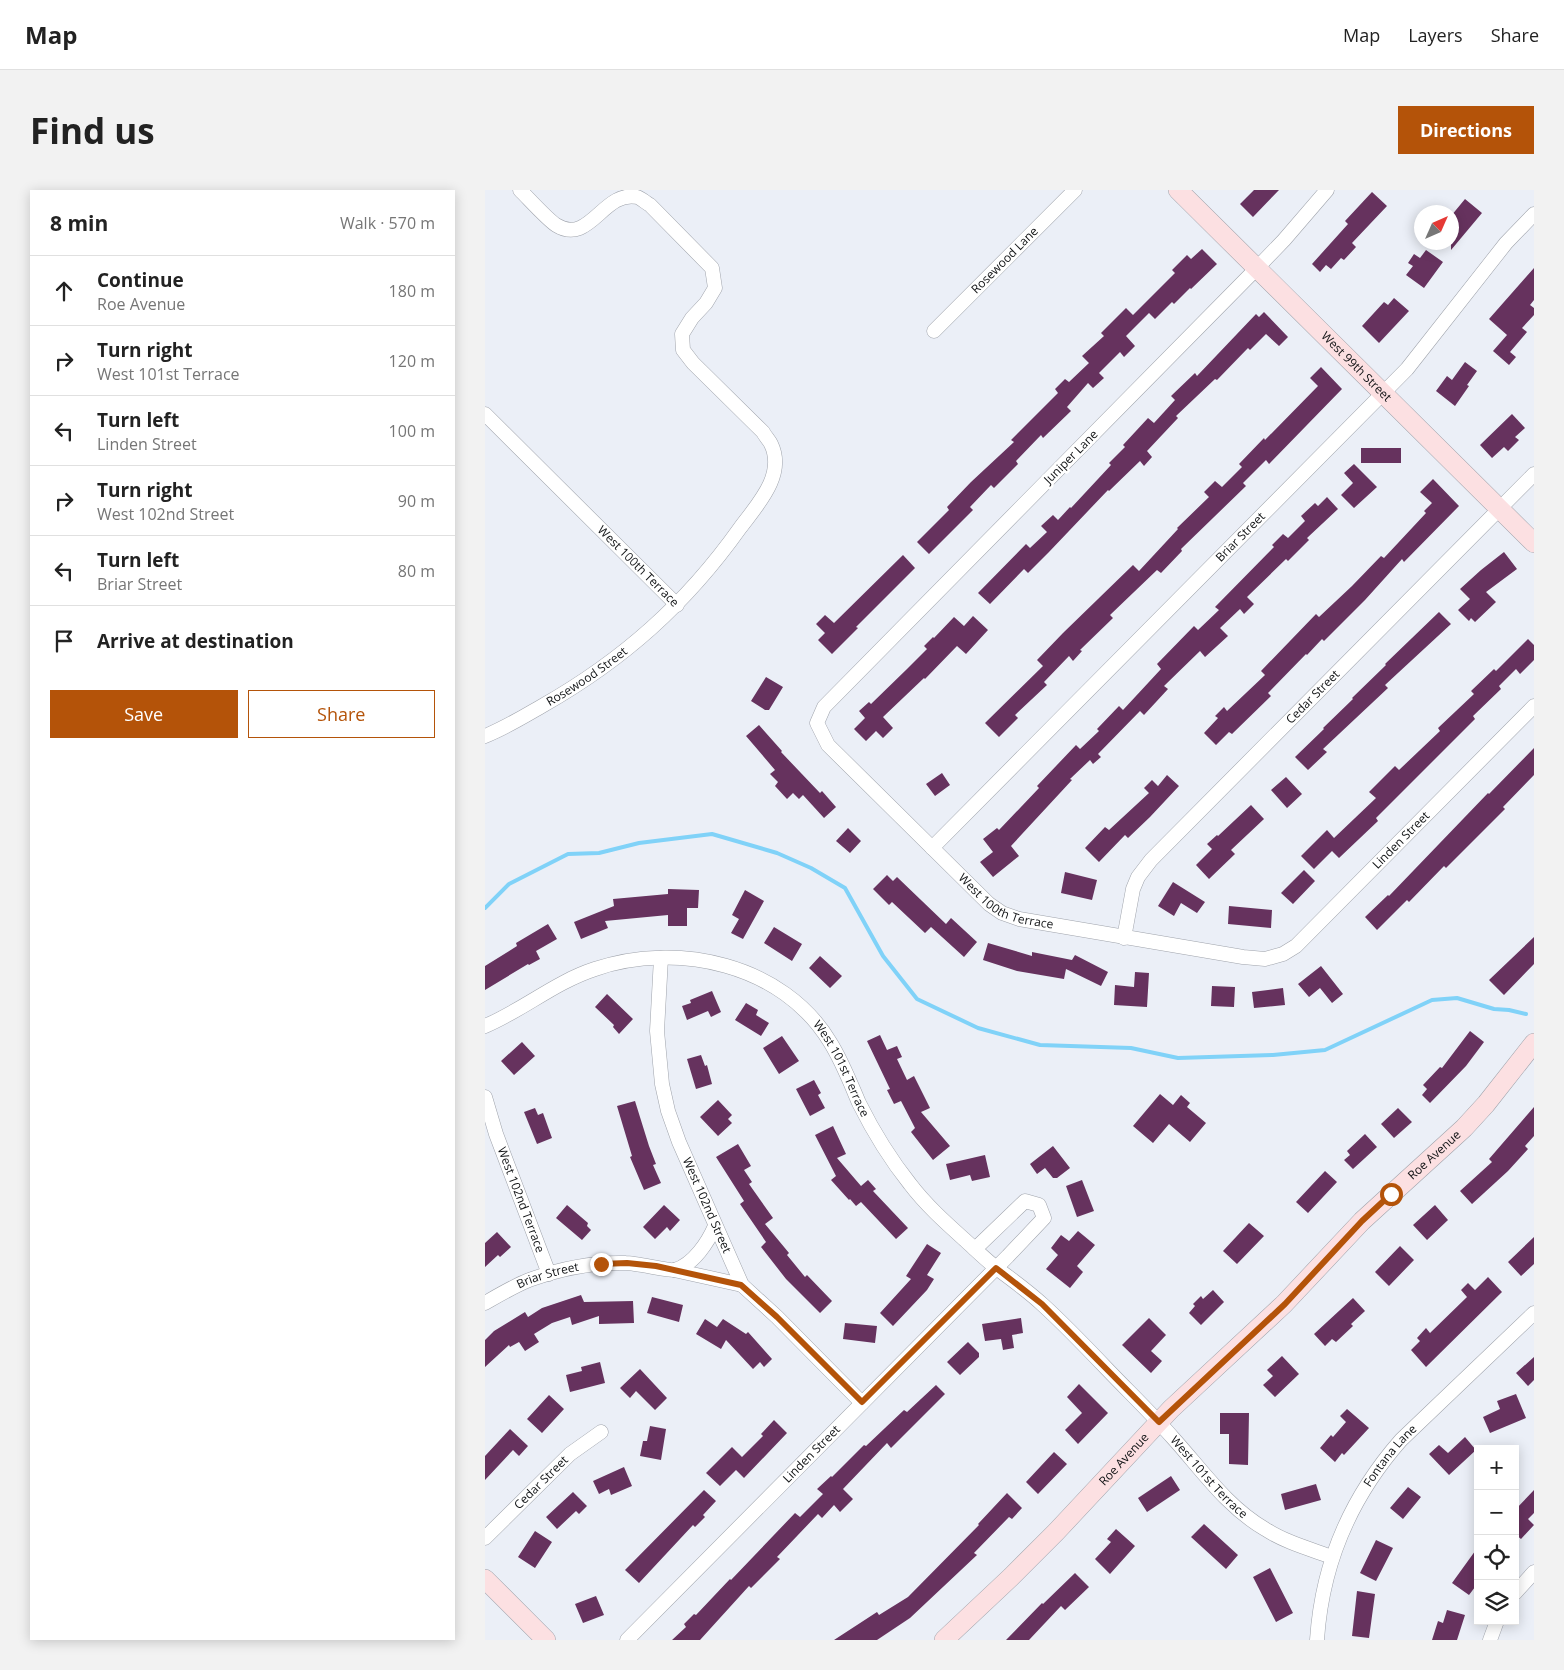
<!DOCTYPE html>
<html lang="en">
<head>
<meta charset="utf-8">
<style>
	body { margin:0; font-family:"Open Sans",sans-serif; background:#f2f2f2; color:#222 }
	.controls { position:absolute; right:15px; bottom:15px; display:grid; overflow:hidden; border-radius:0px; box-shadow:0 2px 12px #0003 }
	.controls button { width:45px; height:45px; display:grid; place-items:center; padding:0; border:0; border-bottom:1px solid #e0e0e0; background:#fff; color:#222; font:25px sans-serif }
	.compass { position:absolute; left:929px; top:15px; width:45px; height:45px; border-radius:50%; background:#fff; box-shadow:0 2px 12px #0003; rotate:45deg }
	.stop { position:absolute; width:15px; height:15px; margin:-11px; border:4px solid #b45309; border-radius:50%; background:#fff }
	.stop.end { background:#b45309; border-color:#fff; box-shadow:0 1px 5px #0008 }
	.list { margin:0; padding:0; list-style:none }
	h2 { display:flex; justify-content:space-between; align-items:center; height:65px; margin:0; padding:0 20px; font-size:21px }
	h2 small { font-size:16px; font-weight:400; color:#767676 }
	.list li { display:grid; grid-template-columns:32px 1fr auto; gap:15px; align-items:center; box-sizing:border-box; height:70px; padding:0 20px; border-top:1px solid #e0e0e0 }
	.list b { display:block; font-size:19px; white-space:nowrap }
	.list p { margin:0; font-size:16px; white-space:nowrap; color:#767676 }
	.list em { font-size:16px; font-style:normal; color:#767676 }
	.actions { display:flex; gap:10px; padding:15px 20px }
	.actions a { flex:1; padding:11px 0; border:1px solid #b45309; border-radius:0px; text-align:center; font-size:18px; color:#b45309 }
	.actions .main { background:#b45309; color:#fff }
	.icon { flex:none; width:28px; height:28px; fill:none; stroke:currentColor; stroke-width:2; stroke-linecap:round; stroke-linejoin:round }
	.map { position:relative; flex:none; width:1049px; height:1450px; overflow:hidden; border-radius:0px }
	header { display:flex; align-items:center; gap:30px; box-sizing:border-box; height:70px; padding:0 25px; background:#fff; border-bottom:1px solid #e0e0e0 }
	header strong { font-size:24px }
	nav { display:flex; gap:28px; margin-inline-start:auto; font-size:18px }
	.intro { display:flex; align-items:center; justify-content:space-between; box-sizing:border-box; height:120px; padding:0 30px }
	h1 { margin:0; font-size:35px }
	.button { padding:12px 22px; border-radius:0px; background:#b45309; color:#fff; font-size:18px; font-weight:700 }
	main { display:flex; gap:30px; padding:0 30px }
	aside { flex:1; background:#fff; border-radius:0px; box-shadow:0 2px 12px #0003 }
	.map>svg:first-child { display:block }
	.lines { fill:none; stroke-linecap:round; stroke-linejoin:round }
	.stream { stroke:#80d2f8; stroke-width:4 }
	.building { fill:#66325e }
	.street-casing { stroke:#9fa3ab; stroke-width:15 }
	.secondary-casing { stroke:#9fa3ab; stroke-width:20 }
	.street { stroke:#fff; stroke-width:14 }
	.secondary { stroke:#fce0e2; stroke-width:19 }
	.route { stroke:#b45309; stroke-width:6 }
	.labels { text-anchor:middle; stroke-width:5; stroke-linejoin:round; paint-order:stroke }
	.street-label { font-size:12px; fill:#111315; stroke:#fff }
</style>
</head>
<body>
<header>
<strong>Map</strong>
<nav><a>Map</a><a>Layers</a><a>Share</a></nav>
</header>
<div class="intro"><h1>Find us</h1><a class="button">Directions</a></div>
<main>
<aside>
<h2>8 min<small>Walk · 570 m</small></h2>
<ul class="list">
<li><svg class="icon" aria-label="ahead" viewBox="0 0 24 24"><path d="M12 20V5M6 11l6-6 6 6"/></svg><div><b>Continue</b><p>Roe Avenue</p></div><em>180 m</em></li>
<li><svg class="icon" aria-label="right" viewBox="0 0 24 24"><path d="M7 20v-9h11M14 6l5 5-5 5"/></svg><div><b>Turn right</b><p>West 101st Terrace</p></div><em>120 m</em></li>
<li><svg class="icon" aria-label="left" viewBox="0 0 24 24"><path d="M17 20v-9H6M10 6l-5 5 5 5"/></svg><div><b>Turn left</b><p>Linden Street</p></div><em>100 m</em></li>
<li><svg class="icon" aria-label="right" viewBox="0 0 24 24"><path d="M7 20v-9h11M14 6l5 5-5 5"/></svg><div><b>Turn right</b><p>West 102nd Street</p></div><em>90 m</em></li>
<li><svg class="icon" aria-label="left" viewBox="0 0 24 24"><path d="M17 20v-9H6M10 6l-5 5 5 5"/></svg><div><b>Turn left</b><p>Briar Street</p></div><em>80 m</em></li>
<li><svg class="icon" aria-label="arrive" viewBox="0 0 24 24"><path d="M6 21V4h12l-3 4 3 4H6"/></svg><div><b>Arrive at destination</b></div></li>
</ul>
<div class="actions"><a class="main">Save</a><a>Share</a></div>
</aside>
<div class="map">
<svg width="1049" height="1450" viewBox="0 0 1049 1450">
	<rect width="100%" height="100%" fill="#ebeff7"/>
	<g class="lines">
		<path class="stream" d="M0 718 24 694 83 664 114 663 154 653 227 644 292 663 326 678 360 698 398 766 432 809 493 838 555 855 646 858 693 868 788 865 840 860 947 810 972 808 1009 819 1024 820 1041 824"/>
	</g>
	<path class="building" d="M769 0H794L768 27 755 14Z
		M887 2 902 16 867 53 871 57 859 70 856 68 846 79 841 75 835 82 827 74 863 34 860 31Z
		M980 9 997 23 966 60V26Z
		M717 59 732 74 706 99 705 98 689 114 687 112 670 129 664 123 641 146 650 156 639 167 635 162 614 183 619 188 608 198 603 193 582 217 586 221 558 248 556 245 531 271 533 274 509 298 506 295 485 317 488 320 444 364 432 352 464 320 462 317 486 292 529 252 526 250 573 203 570 199 580 189 584 192 604 173 597 166 619 146 616 143 641 118 648 125 690 83 687 80 702 65 706 69Z
		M941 60 958 72 939 98 921 85 928 76 923 73 929 64 935 68Z
		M1049 78V110L1045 115 1049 118V125L1037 138 1042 142 1025 162 1031 167 1024 175 1008 161 1022 145 1004 129Z
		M909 108 924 121 894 153 877 136 899 112 903 115Z
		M779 122 803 147 794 156 781 144 765 160 763 158 732 190 730 189 691 226 693 228 662 261 667 267 659 276 655 271 624 301 623 300 564 362 543 383 539 379 505 414 493 403 541 354 545 358 562 342 556 336 568 325 573 330 585 317 586 318 626 275 624 273 640 257 638 255 663 228 669 233 690 210 686 206 710 183 712 186 771 124 774 127Z
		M980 172 992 181 982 195 984 196 970 216 951 201 962 186 967 190Z
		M836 177 857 199 784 274 781 270 758 293 761 296 696 359 697 361 676 383 672 380 625 425 628 428 595 460 597 461 588 471 584 466 559 492 562 495 530 525 533 528 514 547 500 533 558 476 552 470 578 443 648 375 654 381 693 339 692 338 724 307 719 302 730 291 737 297 757 277 754 274 779 248 780 250 833 196 825 188Z
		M1027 224 1040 238 1030 247 1034 250 1023 261 1019 257 1007 268 995 255Z
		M876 258H916V273H876Z
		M869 274 892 297 869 318 856 305 868 293 859 283Z
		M948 289 974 316 919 372 917 369 880 410 839 451 837 449 822 465 821 464 783 503 786 506 747 544 744 542 731 555 719 543 733 528 730 526 739 517 742 521 780 485 776 481 831 424 834 427 867 396 896 366 899 368 941 323 939 321 947 313 935 302Z
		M842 307 853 319 822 348 824 350 803 371 801 369 762 407 769 414 759 424 755 419 735 438 743 446 720 467 715 461 679 496 683 499 659 525 655 521 613 564 616 567 608 574 605 570 585 589 587 590 526 656 534 666 508 687 495 672 508 662 498 649 512 638 514 640 554 598 552 596 591 555 595 559 614 541 612 539 634 516 638 520 676 479 672 474 709 436 713 440 734 420 730 417 789 357 787 355 798 344 803 348 820 331 816 326 830 313 833 316Z
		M1019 362 1032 379 1001 402 1011 412 990 432 986 428 984 431 973 420 985 409 975 399 996 380Z
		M418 365 430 378 371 437 373 438 347 464 333 450 340 443 331 434 340 425 349 433Z
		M954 422 966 434 900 495 903 498 838 559 842 562 823 580 810 567 839 539 838 538 868 509 867 508 901 475 900 474Z
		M488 426 503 440 481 464 472 456 440 489 439 488 398 527 408 538 398 548 391 541 381 551 369 539 380 528 374 521 384 512 386 514 422 479 442 459 439 456 448 447 449 448 469 427 479 436Z
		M1043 449 1049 455V470L1035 484 1031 479 1014 496 1016 499 988 526 990 529 891 628 893 631 854 668 847 661 829 679 816 666 842 640 849 648 891 608 884 602 910 576 914 580 955 541 953 538 989 504 986 501 1009 479 1011 481Z
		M281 487 298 497 284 520H280L266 511Z
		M274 535 297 561 296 562 335 603 337 601 351 617 339 628 318 605 314 609 308 603 302 609 290 596 293 592 285 584 290 580 261 546Z
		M1049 558V585L1018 617 1020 619 961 678 959 676 924 712 922 710 892 740 880 727 903 705 904 706 1003 603 1004 604Z
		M457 583 465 595 450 606 441 594Z
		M682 585 694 596 665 627 643 648 640 645 614 672 600 658 620 637 624 640 664 603 659 598 667 590 673 596Z
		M801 587 817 604 802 618 786 600Z
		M766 615 779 629 746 660 750 664 724 689 711 675 727 659 722 654 732 645 733 646Z
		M363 638 376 651 365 663 351 651Z
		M819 680 830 691 808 714 796 703Z
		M580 682 612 690 607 710 576 703Z
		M402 685 408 691 412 687 461 734 466 728 492 752 479 767 446 737 440 743 407 712 404 715 388 699Z
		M688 692 720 712 712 723 696 713 689 726 673 716Z
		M183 699 214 700 213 718H202V736H183V725L120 731 123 738 96 749 89 732 129 716 128 709 183 704Z
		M260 700 279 711 258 749 246 743 254 729 247 725Z
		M744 716 787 720 786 738 743 734Z
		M63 734 72 749 51 761 55 769 44 775 43 774 0 800V776L32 756 31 753Z
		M289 737 317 754 307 771 279 753Z
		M1049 747V774L1019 805 1004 790Z
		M503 753 547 766V762L587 770 590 765 623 782 616 796 581 779 579 789 532 781 498 770Z
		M335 766 357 786 345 798 324 778Z
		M836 776 858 804 847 813 835 798 824 807 813 794Z
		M650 782 664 783 662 817 629 815 630 795 649 797Z
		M727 796 750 797 749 817 726 816Z
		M798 798 800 815 769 818 767 802Z
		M227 801 236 822 226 827 223 821 202 830 197 816 206 813 205 810Z
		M122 804 148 829 134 844 128 837 129 835 110 817Z
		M261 813 273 820 271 825 284 833 276 846 250 830Z
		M985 841 999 852 981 876 945 913 937 905 942 899 938 895 955 877 957 878Z
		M395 845 402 860 412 856 417 867 412 869 422 890 429 886 445 918 436 922 465 956 448 970 426 942 430 938 416 911 409 914 402 900 405 899 382 851Z
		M297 846 314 871 294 884 278 858Z
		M37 852 50 866 29 885 16 871Z
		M216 865 220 876 222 875 227 894 211 899 202 869Z
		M329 890 336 903 333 905 340 918 325 926 311 899Z
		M675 904 688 915 696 905 705 913 702 917 721 933 705 952 684 934 668 953 648 936Z
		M233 910 247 925 243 929 247 933 233 946 215 927Z
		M150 911 164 956 171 974 168 975 176 993 159 1000 145 967 147 966 132 916Z
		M1049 917V946L1040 956 1043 959 1023 981 987 1014 975 1001 1007 972 1004 969Z
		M50 918 53 925 58 923 67 948 52 954 39 922Z
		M913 918 927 932 909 948 896 934Z
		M348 936 361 964 352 968 376 996 383 990 391 999 388 1001 423 1038 411 1049 376 1012 371 1016 365 1009 364 1010 346 990 351 986 330 945Z
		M880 944 892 957 868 979 859 970 865 965 862 961Z
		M253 954 266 976 259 980 267 992 264 994 288 1028 280 1034 304 1063 302 1065 320 1087 322 1085 347 1111 335 1123 301 1089 276 1057 281 1052 255 1014 259 1011 231 967Z
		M568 956 585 978 572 988H568L560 978 552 984 545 974Z
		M500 965 505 987 487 991 485 985 465 990 461 974Z
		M840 981 852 992 823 1023 811 1012Z
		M597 990 609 1021 592 1027 581 996Z
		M82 1015 103 1033 102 1036 106 1040 97 1050 71 1028Z
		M179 1015 195 1030 185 1041 182 1037 170 1049 158 1037Z
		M950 1015 963 1030 942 1050 928 1035Z
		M764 1033 779 1046 752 1074 738 1061Z
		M593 1041 610 1055 592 1076 598 1082 585 1098 561 1079 573 1065 566 1058 576 1045 584 1051Z
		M12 1042 26 1057 15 1067 13 1065 0 1077V1053Z
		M1049 1047V1074L1036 1086 1023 1072Z
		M442 1054 456 1063 442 1085 449 1089 442 1100 408 1136 395 1123 426 1089 421 1086Z
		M915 1056 929 1070 904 1096 890 1082Z
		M1003 1087 1017 1102 941 1177 926 1160 935 1151 932 1148 941 1138 945 1143 982 1107 976 1100 983 1093 990 1100Z
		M728 1100 739 1112 716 1135 704 1123 710 1116 708 1114 716 1106 718 1109Z
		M96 1105 99 1112 148 1111 149 1133 114 1134V1126L87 1135 85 1127 67 1133 49 1144 54 1152 40 1161 34 1152 25 1157 24 1155 0 1177V1150L9 1141 40 1122 43 1127 57 1118Z
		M167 1107 198 1115 194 1132 162 1123Z
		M868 1108 880 1121 866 1134 868 1136 851 1152 847 1149 840 1156 829 1144Z
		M536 1128 538 1143 527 1145 529 1158 518 1160 516 1149 500 1151 497 1134Z
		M664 1128 681 1145 666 1161 677 1171 666 1183 637 1155Z
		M220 1129 232 1137 238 1129 261 1144 263 1142 287 1169 279 1177 275 1172 268 1179 241 1150 236 1159 211 1144Z
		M360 1133 392 1136 390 1153 358 1149Z
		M483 1152 494 1163V1167L475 1185 462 1172Z
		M797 1166 814 1184 790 1207 778 1195 788 1186 782 1180Z
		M1049 1167V1190L1043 1196 1031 1183Z
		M115 1172 120 1193 85 1202 81 1185 97 1181 96 1177Z
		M155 1179 182 1208 170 1220 151 1201 145 1208 135 1198Z
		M594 1194 623 1223 593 1254 580 1240 597 1223 582 1207Z
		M451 1195 460 1204 406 1258 402 1253 358 1299 368 1309 355 1322 349 1315 337 1328 333 1324 292 1367 295 1369 266 1398 264 1396 215 1450H187L201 1437 199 1434 209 1424 211 1425 245 1389 246 1390 310 1323 315 1327 338 1304 332 1299 346 1286 347 1287 379 1255 381 1256 419 1220 422 1222Z
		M1031 1204 1041 1228 1005 1243 998 1227 1015 1219 1012 1211Z
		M64 1205 79 1219 57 1243 42 1229Z
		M862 1219 884 1238 859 1265 857 1263 850 1272 835 1258 846 1245 848 1247 861 1232 855 1226Z
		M735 1223H764L763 1275 744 1274V1244H735Z
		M289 1230 302 1243 259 1288 251 1280 235 1296 221 1283 247 1257 257 1267 278 1246 276 1244Z
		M165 1236 181 1239 176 1270 155 1266 158 1251H162Z
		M25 1239 43 1256 34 1266 28 1260 0 1290V1266Z
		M980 1247 991 1260 964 1285 944 1264 954 1255 963 1263Z
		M569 1262 582 1274 553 1304 541 1292Z
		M139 1277 147 1296 126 1305 124 1299 114 1304 108 1291Z
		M686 1286 695 1300 662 1322 653 1308Z
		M831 1294 836 1310 800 1320 796 1304Z
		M923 1297 936 1307 918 1329 905 1318Z
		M219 1300 231 1311 218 1325 220 1327 210 1337 208 1335 154 1393 140 1380Z
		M1049 1300V1323L1043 1329 1049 1335 1036 1349 1030 1344V1320Z
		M88 1302 102 1316 94 1324 91 1321 72 1339 61 1327Z
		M522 1303 537 1318 527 1329 524 1327 489 1363 492 1365 425 1428 392 1450H349L392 1422 394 1425 423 1407 494 1335 493 1334Z
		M719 1334 753 1365 741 1379 706 1347Z
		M631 1339 650 1356 625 1384 610 1369 626 1352 622 1349Z
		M50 1341 67 1352 50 1378 33 1367Z
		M891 1350 908 1358 891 1391 875 1383Z
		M993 1357V1393L984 1405 967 1393Z
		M785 1378 808 1423 791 1432 768 1387Z
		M590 1383 604 1397 580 1420 576 1416 544 1450H521L557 1413 558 1414Z
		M872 1401 890 1404 884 1448 867 1446Z
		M111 1406 119 1425 98 1433 90 1414Z
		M962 1420 980 1425 972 1450H947L953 1431 958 1433Z"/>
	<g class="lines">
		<defs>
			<g id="street">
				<path id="s1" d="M842 0 799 50 772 78 339 517 332 533 343 555 504 714 517 723 534 729 758 767 780 769 798 764 811 756 1049 516"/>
				<path id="s2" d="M449 141 590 0"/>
				<path id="s3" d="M0 224 192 415"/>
				<path id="s4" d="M0 546C20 538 38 527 57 516 138 470 201 414 255 338 272 315 301 285 286 254 284 250 280 246 278 242L208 173 198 160 197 144 207 128 221 113 230 98 227 78 165 15C161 13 156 8 152 7 118 0 105 56 71 35 62 29 44 9 35 0"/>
				<path id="s5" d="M447 658 922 179 1021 53 1049 24"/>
				<path id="s6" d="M639 748 648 699 653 687 666 670 1049 284"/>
				<path id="s7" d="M176 768 172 841 177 894 183 921 194 952 257 1095 292 1127 377 1213"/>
				<path id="s8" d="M0 836C38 820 70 792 110 779 192 751 298 774 345 852 357 871 365 892 374 913 388 941 405 969 425 994 441 1015 460 1032 480 1050 491 1060 502 1071 514 1080 529 1091 544 1102 558 1115 580 1135 601 1157 622 1179 644 1202 667 1224 688 1248 717 1280 742 1317 780 1339 800 1352 825 1359 847 1367"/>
				<path id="s9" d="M0 907 11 944 64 1084"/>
				<path d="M189 1080 257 1095"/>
				<path id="s10" d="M0 1113C14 1105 29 1096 44 1090 74 1079 109 1072 141 1073 150 1073 186 1081 190 1080 209 1074 223 1052 230 1036"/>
				<path id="s11" d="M0 1348 85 1264 116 1242"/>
				<path d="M1030 1403 1049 1382"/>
				<path id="s12" d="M142 1450 523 1066 559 1028 554 1015 540 1011 490 1059"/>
				<path id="s13" d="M832 1450C837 1373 865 1308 916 1250L1049 1123"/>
				<path d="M1005 1450 1012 1431"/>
			</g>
			<g id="secondary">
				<path id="s14" d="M693 0 1049 353"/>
				<path d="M0 1389 61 1450"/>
				<path id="s15" d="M459 1450 526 1387 571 1342 686 1219 799 1114 877 1031 979 938 1001 914 1049 853"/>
			</g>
		</defs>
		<use href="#street" class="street-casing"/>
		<use href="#secondary" class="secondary-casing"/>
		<use href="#street" class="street"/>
		<use href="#secondary" class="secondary"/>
	</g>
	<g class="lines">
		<path class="route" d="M116 1074 142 1073 171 1076 256 1095 292 1127 377 1212 511 1078 557 1114 674 1232 800 1114 877 1031 906 1004"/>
	</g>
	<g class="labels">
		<g class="street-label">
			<text dy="4" stroke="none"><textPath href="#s2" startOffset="100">Rosewood Lane</textPath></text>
			<text dy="4" stroke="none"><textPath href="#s14" startOffset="251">West 99th Street</textPath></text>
			<text transform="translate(586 267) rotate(-45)" y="4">Juniper Lane</text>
			<text dy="4" stroke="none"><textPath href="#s5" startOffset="438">Briar Street</textPath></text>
			<text dy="4" stroke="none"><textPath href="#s3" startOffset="216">West 100th Terrace</textPath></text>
			<text dy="4" stroke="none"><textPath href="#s4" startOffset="118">Rosewood Street</textPath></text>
			<text dy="4" stroke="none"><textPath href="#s6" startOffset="314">Cedar Street</textPath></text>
			<text dy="4" stroke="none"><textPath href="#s1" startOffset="1456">Linden Street</textPath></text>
			<text dy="4" stroke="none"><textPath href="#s1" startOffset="1004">West 100th Terrace</textPath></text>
			<text dy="4" stroke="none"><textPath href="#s8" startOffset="418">West 101st Terrace</textPath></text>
			<text dy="4" stroke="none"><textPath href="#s15" startOffset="690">Roe Avenue</textPath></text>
			<text dy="4" stroke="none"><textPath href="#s9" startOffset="109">West 102nd Terrace</textPath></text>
			<text dy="4" stroke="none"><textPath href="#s7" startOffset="256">West 102nd Street</textPath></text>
			<text dy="4" stroke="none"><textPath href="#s10" startOffset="69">Briar Street</textPath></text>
			<text dy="4" stroke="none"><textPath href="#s12" startOffset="262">Linden Street</textPath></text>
			<text dy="4" stroke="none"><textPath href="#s13" startOffset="202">Fontana Lane</textPath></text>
			<text dy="4" stroke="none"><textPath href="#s15" startOffset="255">Roe Avenue</textPath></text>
			<text dy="4" stroke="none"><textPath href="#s8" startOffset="972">West 101st Terrace</textPath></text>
			<text dy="4" stroke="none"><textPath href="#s11" startOffset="79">Cedar Street</textPath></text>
		</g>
	</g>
</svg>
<div class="controls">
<button>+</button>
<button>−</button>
<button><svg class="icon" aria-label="locate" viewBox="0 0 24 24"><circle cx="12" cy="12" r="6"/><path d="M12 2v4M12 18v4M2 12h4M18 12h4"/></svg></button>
<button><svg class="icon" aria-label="layers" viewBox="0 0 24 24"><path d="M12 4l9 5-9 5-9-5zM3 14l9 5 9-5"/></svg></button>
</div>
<svg class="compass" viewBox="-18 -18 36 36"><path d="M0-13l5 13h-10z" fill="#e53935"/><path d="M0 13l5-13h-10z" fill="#767676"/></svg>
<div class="stop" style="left:906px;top:1004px"></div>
<div class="stop end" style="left:116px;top:1074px"></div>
</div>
</main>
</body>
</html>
